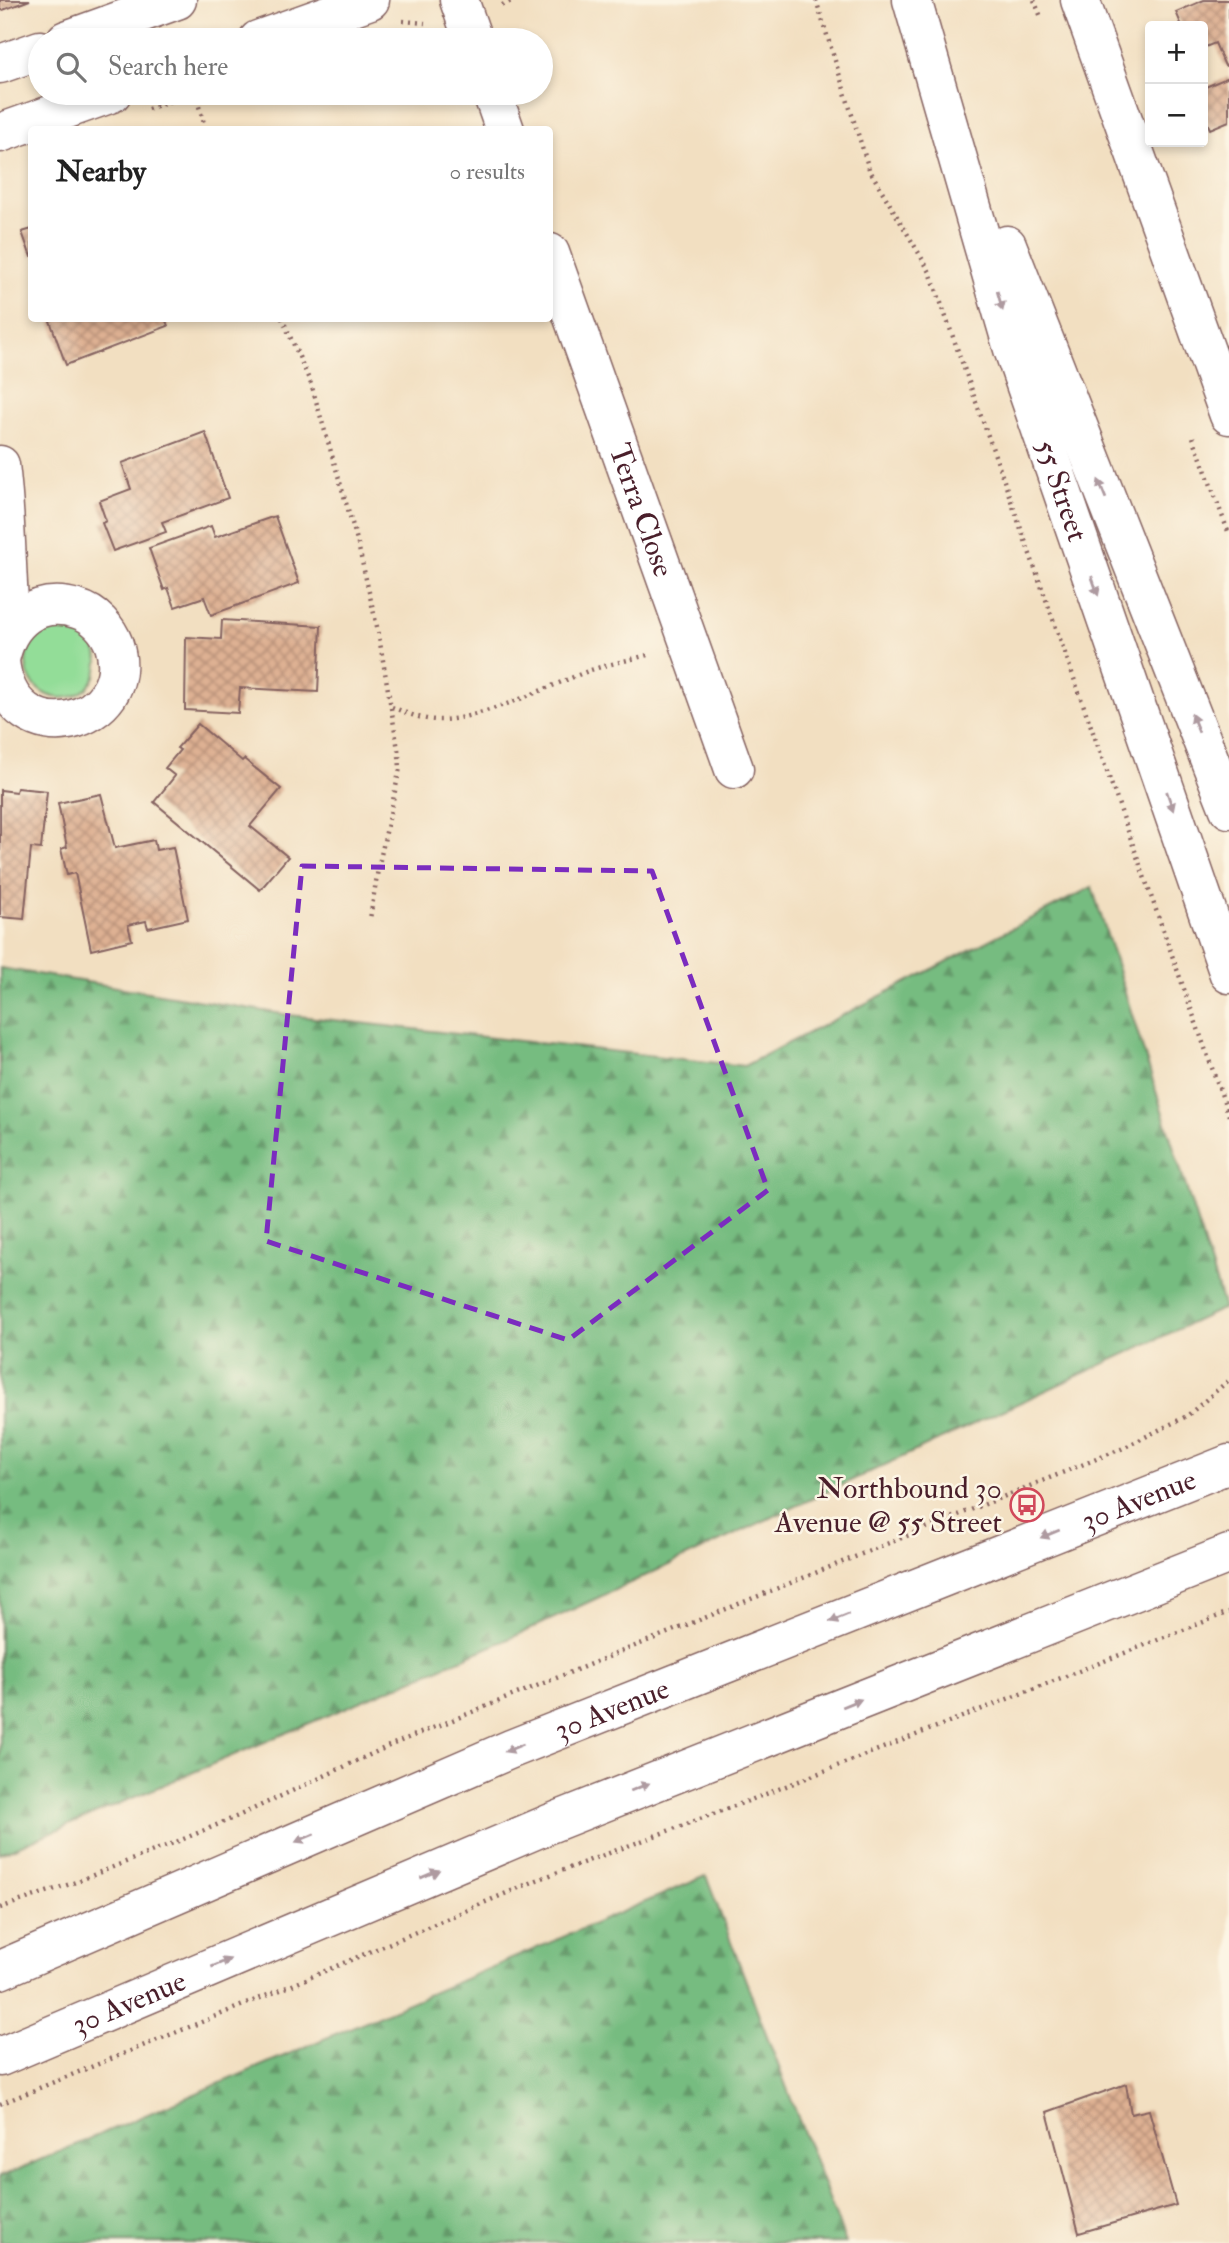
<!DOCTYPE html>
<html lang="en">
<head>
<meta charset="utf-8">
<style>
	body { margin:0; font-family:"IM FELL Double Pica",serif; background:#f2f2f2; color:#222 }
	.controls { position:absolute; right:21px; top:21px; display:grid; overflow:hidden; border-radius:7px; box-shadow:0 4px 10px #0003 }
	.controls button { width:63px; height:63px; display:grid; place-items:center; padding:0; border:0; border-bottom:2px solid #e0e0e0; background:#fff; color:#222; font:35px sans-serif }
	.list { margin:0; padding:0; list-style:none }
	h2 { display:flex; justify-content:space-between; align-items:center; height:91px; margin:0; padding:0 28px; font-size:30px }
	h2 small { font-size:23px; font-weight:400; color:#767676 }
	.icon { flex:none; width:38px; height:38px; fill:none; stroke:currentColor; stroke-width:2; stroke-linecap:round; stroke-linejoin:round }
	.map { position:relative; flex:none; width:1229px; height:2243px; overflow:hidden }
	.search { position:absolute; background:#fff; box-shadow:0 4px 10px #0003; left:28px; top:28px; width:525px; height:77px; display:flex; align-items:center; gap:18px; box-sizing:border-box; padding:0 24px; border-radius:38px; color:#767676; font-size:26px }
	.panel { position:absolute; background:#fff; box-shadow:0 4px 10px #0003; left:28px; top:126px; width:525px; height:196px; border-radius:7px }
	.map>svg:first-child { display:block }
	.forest { fill:url(#forest-firs); stroke:#606e56; stroke-width:2 }
	.green { fill:#93dd98; stroke:#6e7e62; stroke-width:2 }
	.building { fill:url(#building-cross-hatch) }
	.lines { fill:none; stroke-linecap:round; stroke-linejoin:round }
	.minor-casing { stroke:#856260; stroke-width:41 }
	.major-casing { stroke:#856260; stroke-width:41 }
	.path { stroke:#856260; stroke-width:4.5; stroke-dasharray:2 5; stroke-linecap:butt }
	.minor { stroke:#fff; stroke-width:38 }
	.major { stroke:#fff; stroke-width:38 }
	.oneway { fill:#ae9aa0 }
	.marked { fill:none; stroke:#7b2cbf; stroke-width:5; stroke-dasharray:14 9; stroke-linejoin:round }
	.labels { text-anchor:middle; stroke-width:5; stroke-linejoin:round; paint-order:stroke }
	.street-label { font-size:30px; fill:#4a1f2b; stroke:#fcf5e5 }
	.poi-label { font-size:30px; fill:#4a1f2b; stroke:#fcf5e5; text-anchor:end }
</style>
</head>
<body>
<div class="map">
<svg width="1229" height="2243" viewBox="0 0 1229 2243">
	<defs>
		<pattern id="forest-firs" width="22" height="20" patternUnits="userSpaceOnUse" patternTransform="scale(1.75)"><rect width="22" height="20" fill="#76bc80"/><path d="M5 1l3.5 6h-7zM16 11l3.5 6h-7z" fill="#639869"/></pattern>
		<pattern id="building-cross-hatch" width="8" height="8" patternUnits="userSpaceOnUse" patternTransform="scale(1.75)"><rect width="8" height="8" fill="#deb193"/><path d="M0 0l8 8M0 8l8-8" fill="none" stroke="#b68f78"/></pattern>
	</defs>
	<rect width="100%" height="100%" fill="#fcf5e5"/>
	<filter id="ink" filterUnits="userSpaceOnUse"><feTurbulence type="fractalNoise" baseFrequency=".0143" numOctaves="2"/><feDisplacementMap in="SourceGraphic" scale="14" xChannelSelector="R" yChannelSelector="G"/><feConvolveMatrix kernelMatrix="1 2 1 2 8 2 1 2 1" color-interpolation-filters="sRGB"/></filter>
	<filter id="wash" filterUnits="userSpaceOnUse"><feTurbulence type="fractalNoise" baseFrequency=".00686" numOctaves="4" result="noise"/><feDisplacementMap in="SourceGraphic" scale="28" xChannelSelector="R" yChannelSelector="G"/><feGaussianBlur stdDeviation="1.57" result="paint"/><feColorMatrix in="noise" values="0 0 0 0 0 0 0 0 0 0 0 0 0 0 0 0 0 1.4 0 .05"/><feComposite in="paint" operator="in"/></filter>
	<g filter="url(#wash)">
		<rect width="100%" height="100%" fill="#f2dfc1"/>
		<path class="forest" d="M1092 887 1224 1308 513 1637 0 1854V968L289 1015 744 1066Z
			M706 1876 846 2243H0V2177Z"/>
		<path class="green" d="M26 662a36 36 0 1 1 72 0a36 36 0 1 1-72 0Z"/>
		<g id="blocks">
			<path class="building" d="M0 0H30L0 11Z
				M1204 0H1229V65L1225 66 1215 43 1203 48V26H1182L1176 12Z
				M1229 77V121L1210 129 1203 113V88Z
				M32 229V257H31L22 232Z
				M49 318H165L168 326 66 365Z
				M205 432 228 498 162 522 166 532 113 551 102 523 106 521 99 501 131 489 122 463Z
				M275 516 299 583 211 615 204 597 175 607 168 588 164 590 149 548 211 526 215 537Z
				M222 620 321 626 318 692 240 688 238 713 185 710 186 637 221 639Z
				M198 724 242 761 244 759 281 789 250 826 288 857 260 890 154 802 175 776 165 768 180 750 177 748Z
				M17 788 47 791 41 849 31 848 24 919 0 917V790L16 792Z
				M101 794 115 848 154 840 156 850 173 847 188 919 148 928 146 921 128 925 132 940 91 950 75 873 67 875 61 849 67 847 58 803Z
				M1126 2084 1131 2114 1149 2110 1176 2205 1079 2233 1047 2112Z"/>
		</g>
	</g>
	<g filter="url(#ink)">
		<use href="#blocks" fill-opacity="0" stroke="#856260" stroke-width="2"/>
		<g class="lines">
			<defs>
				<g id="minor">
					<path d="M459 0 473 40"/>
					<path d="M1080 0 1229 415"/>
					<path d="M66 40 177 0"/>
					<path d="M258 40 370 0"/>
					<path d="M0 64 40 50"/>
					<path d="M492 93 505 130"/>
					<path d="M0 133 112 93"/>
					<path id="s1" d="M550 253 734 769"/>
					<path d="M0 465C7 520 6 574 11 629"/>
					<path d="M0 660C8 620 37 597 77 609 95 614 108 629 114 645 139 724 10 760 0 661"/>
				</g>
				<g id="major">
					<path id="s2" d="M912 0 1013 349 1229 974"/>
					<path d="M1007 245 1229 809"/>
					<path id="s3" d="M0 1970 511 1749 1229 1464"/>
					<path id="s4" d="M0 2057 549 1824 1229 1554"/>
				</g>
			</defs>
			<use href="#minor" class="minor-casing"/>
			<use href="#major" class="major-casing"/>
			<path class="path" d="M816 0 869 169 930 272 1229 1116
				M1034 0 1041 17
				M502 5 514 0
				M403 21 425 23
				M195 93 206 130
				M148 109 193 93
				M282 318 311 384 357 540 378 631 399 755 400 768 378 869 370 919
				M1193 437 1229 534
				M392 707C406 713 422 720 438 720 477 721 550 686 588 671 608 664 630 660 651 654
				M0 1908 73 1883 181 1840 238 1816 391 1745 1121 1449 1187 1416 1229 1380
				M0 2104 290 1986 537 1880 748 1801 1229 1612"/>
			<use href="#minor" class="minor"/>
			<use href="#major" class="major"/>
		</g>
		<defs><path id="oneway-solid" d="M-6-.8H1V-3.2L6.5 0L1 3.2V.8H-6Z" transform="scale(1.75)"/></defs>
		<g class="oneway">
			<use href="#oneway-solid" transform="translate(1000 301) rotate(74)"/>
			<use href="#oneway-solid" transform="translate(1102 489) rotate(-112)"/>
			<use href="#oneway-solid" transform="translate(1095 586) rotate(71)"/>
			<use href="#oneway-solid" transform="translate(1195 723) rotate(-112)"/>
			<use href="#oneway-solid" transform="translate(1170 801) rotate(71)"/>
			<use href="#oneway-solid" transform="translate(1050 1534) rotate(158)"/>
			<use href="#oneway-solid" transform="translate(839 1618) rotate(158)"/>
			<use href="#oneway-solid" transform="translate(852 1703) rotate(-22)"/>
			<use href="#oneway-solid" transform="translate(514 1748) rotate(158)"/>
			<use href="#oneway-solid" transform="translate(640 1787) rotate(-22)"/>
			<use href="#oneway-solid" transform="translate(305 1838) rotate(157)"/>
			<use href="#oneway-solid" transform="translate(430 1874) rotate(-23)"/>
			<use href="#oneway-solid" transform="translate(221 1963) rotate(-23)"/>
		</g>
	</g>
	<path class="marked" d="M302 866 652 871 768 1190 568 1340 266 1241Z"/>
	<defs>
		<symbol id="bus-ring" viewBox="-11 -11 22 22"><circle r="9.5" fill="#fcf5e5" stroke="#d1495b" stroke-width="1.5"/><path d="M-5-6H5V4H4V6H2V4H-2V6H-4V4H-5ZM-3.5-4V0h7V-4ZM-3.5 1.2v1.5H-2V1.2ZM2 1.2v1.5H3.5V1.2Z" fill="#d1495b"/></symbol>
	</defs>
	<g fill-rule="evenodd">
		<use href="#bus-ring" x="1008" y="1486" width="38" height="38"/>
	</g>
	<g class="labels">
		<g class="street-label">
			<text dy="10" stroke="none"><textPath href="#s2" startOffset="513">55 Street</textPath></text>
			<text dy="10" stroke="none"><textPath href="#s1" startOffset="273">Terra Close</textPath></text>
			<text dy="10" stroke="none"><textPath href="#s3" startOffset="1232">30 Avenue</textPath></text>
			<text dy="10" stroke="none"><textPath href="#s3" startOffset="665">30 Avenue</textPath></text>
			<text dy="10" stroke="none"><textPath href="#s4" startOffset="140">30 Avenue</textPath></text>
		</g>
		<g class="poi-label">
			<text x="1002" y="1498">Northbound 30<tspan x="1002" dy="34">Avenue @ 55 Street</tspan></text>
		</g>
	</g>
</svg>
<div class="controls">
<button>+</button>
<button>−</button>
</div>
<div class="search"><svg class="icon" aria-label="search" viewBox="0 0 24 24"><circle cx="10" cy="10" r="6"/><path d="M15 15l6 6"/></svg>Search here</div>
<section class="panel">
<h2>Nearby<small>0 results</small></h2>
<ul class="list">
</ul>
</section>
</div>
</body>
</html>
